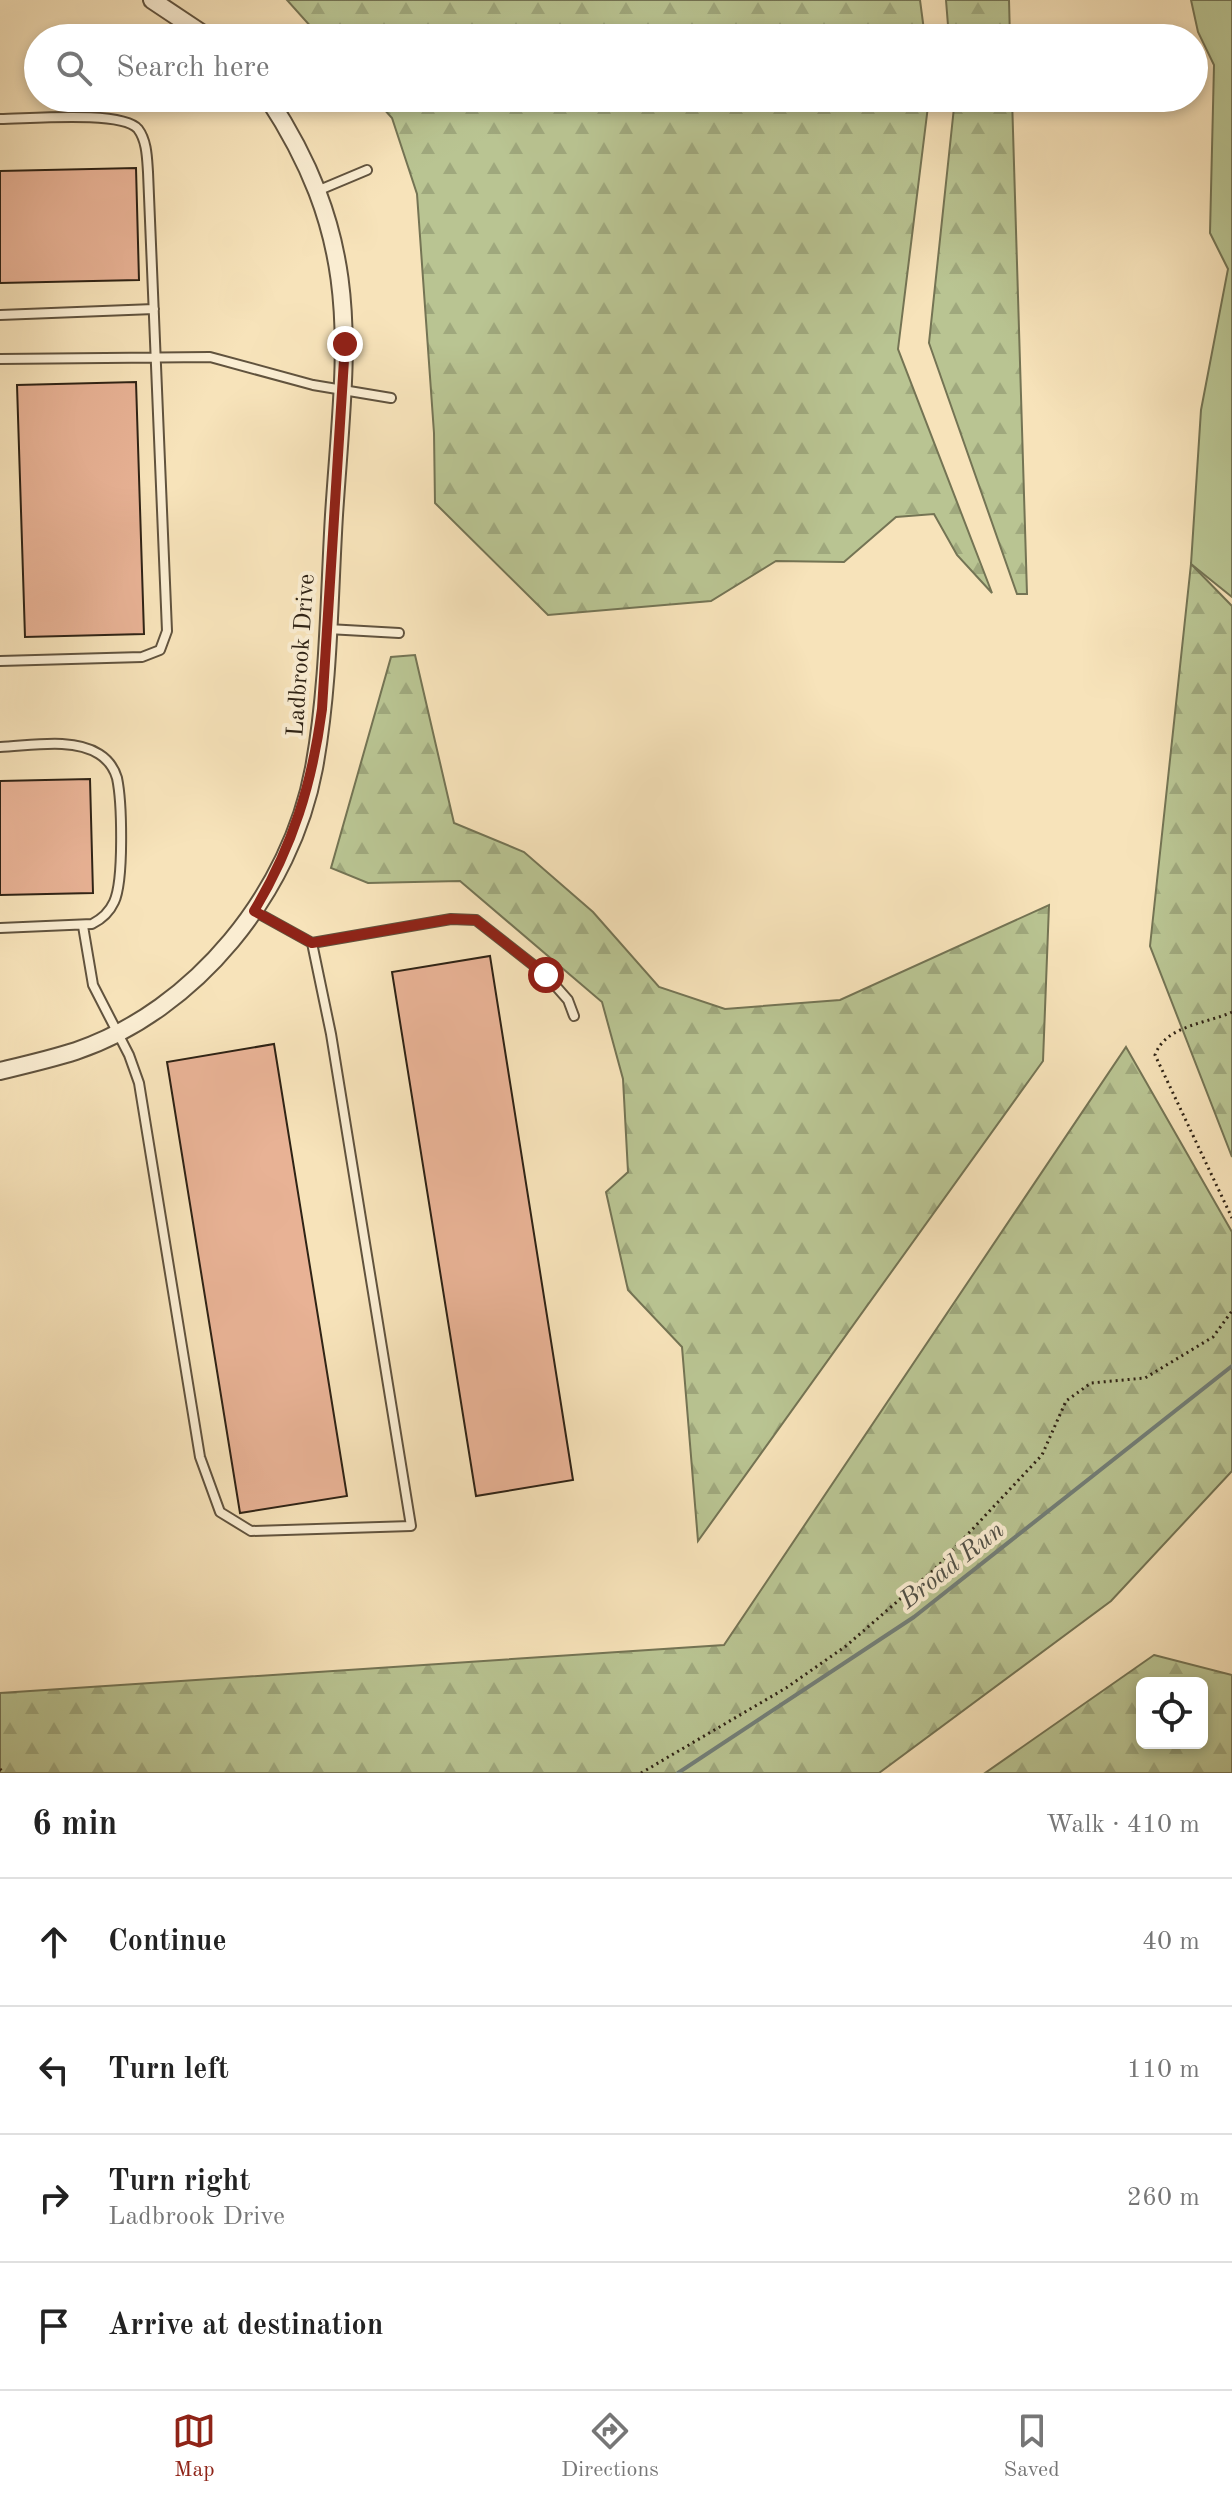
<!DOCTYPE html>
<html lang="en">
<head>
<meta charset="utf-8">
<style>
	body { margin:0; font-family:"Old Standard TT",serif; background:#f2f2f2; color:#222 }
	.controls { position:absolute; right:24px; bottom:24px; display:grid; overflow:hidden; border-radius:12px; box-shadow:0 4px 12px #0003 }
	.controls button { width:72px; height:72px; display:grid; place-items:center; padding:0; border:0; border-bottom:2px solid #e0e0e0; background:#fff; color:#222; font:40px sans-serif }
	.stop { position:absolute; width:24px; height:24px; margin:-18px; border:6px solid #8f2418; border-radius:50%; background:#fff }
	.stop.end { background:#8f2418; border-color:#fff; box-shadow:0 2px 8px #0008 }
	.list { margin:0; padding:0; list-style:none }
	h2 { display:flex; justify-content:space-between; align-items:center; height:104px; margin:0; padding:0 32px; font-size:34px }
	h2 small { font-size:26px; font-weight:400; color:#767676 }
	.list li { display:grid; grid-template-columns:52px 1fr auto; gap:24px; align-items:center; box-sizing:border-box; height:128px; padding:0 32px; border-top:2px solid #e0e0e0 }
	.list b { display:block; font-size:30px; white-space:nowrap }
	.list p { margin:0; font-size:26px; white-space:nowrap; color:#767676 }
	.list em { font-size:26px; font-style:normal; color:#767676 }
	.icon { flex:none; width:44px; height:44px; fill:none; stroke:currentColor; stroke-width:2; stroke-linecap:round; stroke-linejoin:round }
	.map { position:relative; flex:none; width:1232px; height:1773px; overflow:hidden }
	.search { position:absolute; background:#fff; box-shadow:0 4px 12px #0003; left:24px; right:24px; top:24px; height:88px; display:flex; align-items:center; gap:20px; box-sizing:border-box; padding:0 28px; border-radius:44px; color:#767676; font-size:30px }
	.sheet { height:616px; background:#fff }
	nav { display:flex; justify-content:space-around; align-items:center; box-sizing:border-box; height:112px; border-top:2px solid #e0e0e0; background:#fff; font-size:22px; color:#767676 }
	nav a { display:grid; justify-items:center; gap:4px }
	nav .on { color:#8f2418 }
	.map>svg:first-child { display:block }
	.grass { fill:#b9c492; stroke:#747454; stroke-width:2 }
	.forest { fill:url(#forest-firs); stroke:#747454; stroke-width:2; fill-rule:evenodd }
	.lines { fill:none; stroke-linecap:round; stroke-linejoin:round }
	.stream { stroke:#737f78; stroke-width:4 }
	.building { fill:#e8b295; stroke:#2f2315; stroke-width:2 }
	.lane-casing { stroke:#61533e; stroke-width:12 }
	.street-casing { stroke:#61533e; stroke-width:20 }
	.path { stroke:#2f2315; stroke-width:3; stroke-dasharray:2 4; stroke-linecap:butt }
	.lane { stroke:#faedd2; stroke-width:8 }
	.street { stroke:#faedd2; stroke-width:16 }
	.route { stroke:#8f2418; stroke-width:10 }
	.labels { text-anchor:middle; stroke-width:8; stroke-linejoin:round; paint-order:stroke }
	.street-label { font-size:24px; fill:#2f2315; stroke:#faedd2 }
	.water-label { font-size:26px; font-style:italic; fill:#515147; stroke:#faedd2 }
</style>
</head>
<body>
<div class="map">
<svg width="1232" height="1773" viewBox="0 0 1232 1773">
	<defs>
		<pattern id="forest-firs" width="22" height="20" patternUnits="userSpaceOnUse" patternTransform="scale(2)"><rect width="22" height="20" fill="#b9c492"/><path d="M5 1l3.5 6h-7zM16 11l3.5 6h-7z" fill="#9fa87d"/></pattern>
	</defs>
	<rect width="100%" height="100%" fill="#f7e3ba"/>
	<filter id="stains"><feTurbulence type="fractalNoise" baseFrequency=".0025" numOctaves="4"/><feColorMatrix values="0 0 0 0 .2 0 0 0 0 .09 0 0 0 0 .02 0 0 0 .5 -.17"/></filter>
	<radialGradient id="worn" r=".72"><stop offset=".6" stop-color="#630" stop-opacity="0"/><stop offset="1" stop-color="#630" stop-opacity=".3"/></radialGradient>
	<path class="grass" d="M1191 0H1232V597L1191 564 1201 410 1228 269 1210 233 1214 65 1198 32Z"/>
	<path class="forest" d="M287 0H920L925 38H321Z
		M946 0H1009L1010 38H949Z
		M374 98H929L898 349 992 593 957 555 934 514 896 517 844 562 776 561 711 601 548 615 435 503 434 433 417 194 392 118Z
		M955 98H1012L1027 594H1017L929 343Z
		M1191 564 1232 606V1157L1150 946Z
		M415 655 454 823 524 852 593 912 659 987 725 1009 840 1000 1049 905 1043 1061 698 1541 682 1347 628 1290 606 1192 628 1172 623 1079 602 1002 460 881 368 883 331 868 391 657Z
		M1126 1047 1232 1232V1471L1111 1601 879 1773H0V1693L724 1645Z
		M1154 1655 1232 1675V1773H985ZM1142 1683H1202V1743H1142Z"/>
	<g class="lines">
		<path class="stream" d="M678 1773 914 1617 1232 1366"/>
	</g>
	<path class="building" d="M136 168 139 280 0 283V171Z
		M136 382 144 634 25 637 17 385Z
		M90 779 93 893 0 895V781Z
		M490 956 573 1480 476 1496 392 972Z
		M274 1044 347 1496 240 1513 167 1062Z"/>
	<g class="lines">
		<defs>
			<path id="lane" d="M0 119C27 119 122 110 138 129 147 141 147 158 148 172L167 631 160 650 142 657 0 661
				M317 191 367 170
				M0 315 154 309
				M0 359 210 357 313 385 391 398
				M328 629 399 633
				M0 747C29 746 73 737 99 754 107 759 114 768 117 778 122 802 124 881 114 902 109 913 102 919 92 924L0 928
				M254 911 312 943 451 919 476 920 546 975 568 1000 574 1016
				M83 926 93 985 129 1055 139 1083 200 1457 220 1512 251 1531 411 1526 331 1034 312 943"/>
			<path id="street" d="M152 0 209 38
				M0 1071C25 1065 51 1059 76 1051 196 1010 291 892 314 768 329 686 329 599 334 515 345 348 366 247 268 98"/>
		</defs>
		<use href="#lane" class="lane-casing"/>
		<use href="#street" class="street-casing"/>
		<path class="path" d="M1232 1012C1206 1024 1166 1025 1155 1055L1232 1218
			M0 1769 4 1773
			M641 1773 786 1688 846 1646 937 1567 1042 1455 1066 1401 1091 1383 1145 1378 1213 1337 1232 1311"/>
		<use href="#lane" class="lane"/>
		<use href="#street" class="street"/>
	</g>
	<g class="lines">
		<path class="route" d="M345 344 322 709C312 784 293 846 254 911L312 943 451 919 476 920 546 975"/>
	</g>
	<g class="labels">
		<g class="street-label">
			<text transform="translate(300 655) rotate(-86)" y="8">Ladbrook Drive</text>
		</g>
		<g class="water-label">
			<text transform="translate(951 1564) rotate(-38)" y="9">Broad Run</text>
		</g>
	</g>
	<rect width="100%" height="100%" filter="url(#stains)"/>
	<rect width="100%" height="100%" fill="url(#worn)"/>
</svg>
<div class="controls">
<button><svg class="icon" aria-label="locate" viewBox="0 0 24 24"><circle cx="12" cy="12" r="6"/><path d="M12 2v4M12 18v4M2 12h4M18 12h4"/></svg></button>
</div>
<div class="stop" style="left:546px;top:975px"></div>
<div class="stop end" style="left:345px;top:344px"></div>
<div class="search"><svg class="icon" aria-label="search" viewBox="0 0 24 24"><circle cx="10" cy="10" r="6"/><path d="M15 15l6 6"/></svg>Search here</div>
</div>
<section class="sheet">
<h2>6 min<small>Walk · 410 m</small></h2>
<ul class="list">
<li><svg class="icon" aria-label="ahead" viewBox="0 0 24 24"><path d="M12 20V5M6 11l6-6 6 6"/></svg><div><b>Continue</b></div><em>40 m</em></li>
<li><svg class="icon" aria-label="left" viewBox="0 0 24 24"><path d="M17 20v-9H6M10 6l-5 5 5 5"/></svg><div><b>Turn left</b></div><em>110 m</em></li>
<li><svg class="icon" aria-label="right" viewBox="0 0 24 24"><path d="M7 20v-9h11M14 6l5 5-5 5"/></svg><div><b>Turn right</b><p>Ladbrook Drive</p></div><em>260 m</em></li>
<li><svg class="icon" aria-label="arrive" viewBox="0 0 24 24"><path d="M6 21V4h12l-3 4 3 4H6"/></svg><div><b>Arrive at destination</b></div></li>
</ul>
</section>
<nav>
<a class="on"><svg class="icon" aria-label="map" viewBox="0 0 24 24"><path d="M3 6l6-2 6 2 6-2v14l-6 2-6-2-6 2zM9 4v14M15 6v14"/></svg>Map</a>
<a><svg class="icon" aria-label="directions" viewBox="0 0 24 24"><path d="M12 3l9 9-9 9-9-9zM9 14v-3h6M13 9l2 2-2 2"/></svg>Directions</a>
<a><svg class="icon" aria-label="saved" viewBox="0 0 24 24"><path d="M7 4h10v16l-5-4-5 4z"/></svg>Saved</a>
</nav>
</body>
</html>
